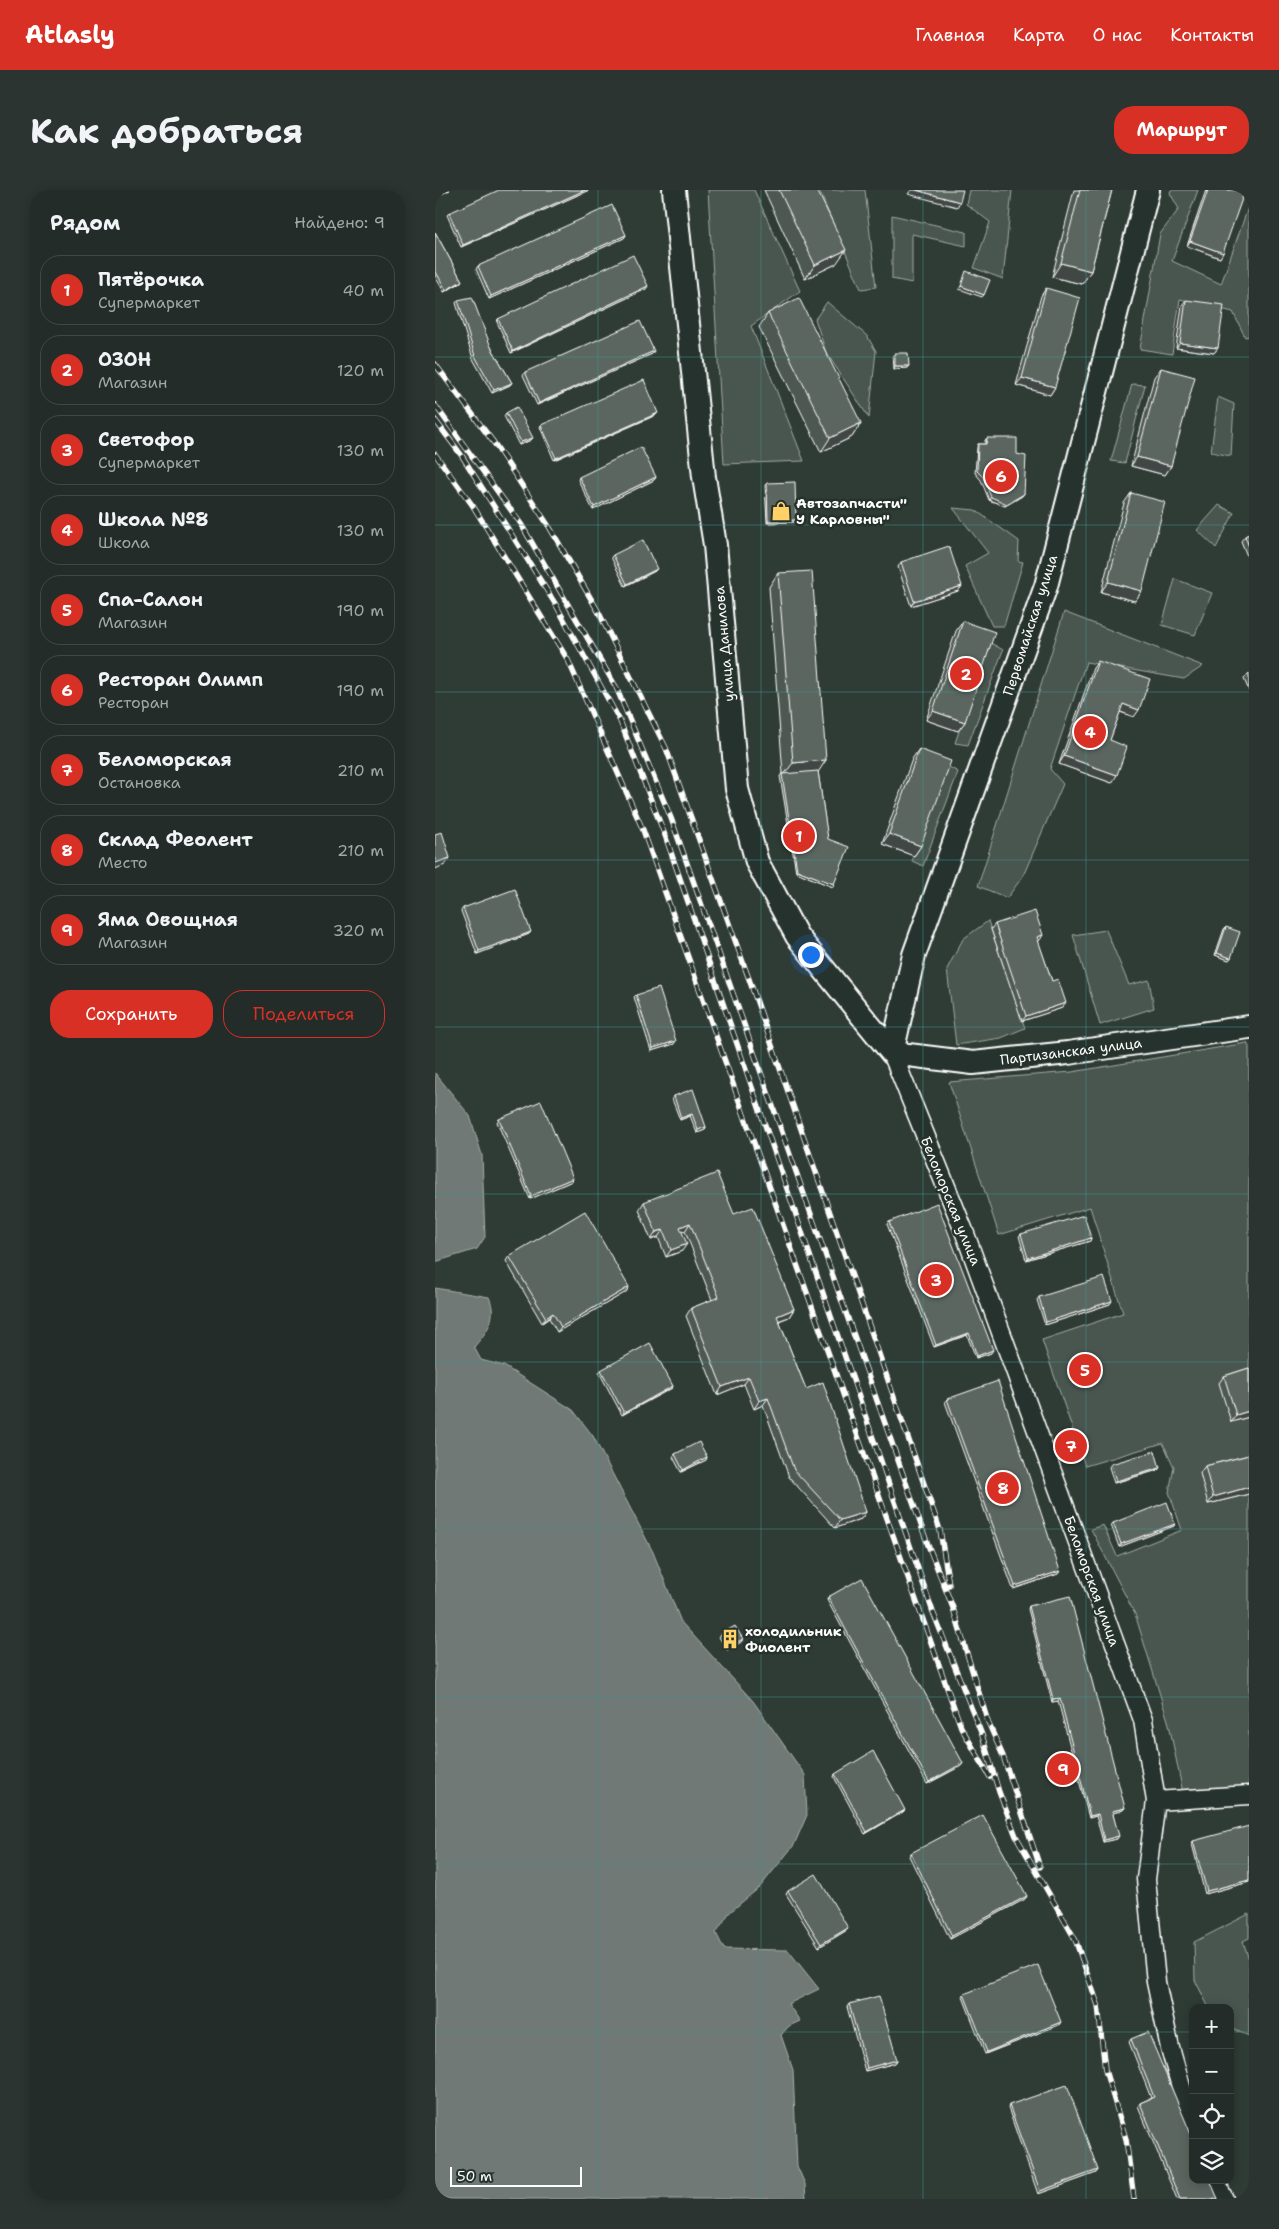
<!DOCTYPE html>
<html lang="ru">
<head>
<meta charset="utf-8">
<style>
	body { margin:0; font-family:"Shantell Sans",sans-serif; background:#2b3430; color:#f1f3f6 }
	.controls { position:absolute; right:15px; bottom:15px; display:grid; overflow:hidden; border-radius:10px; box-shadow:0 2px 12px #0003 }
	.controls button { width:45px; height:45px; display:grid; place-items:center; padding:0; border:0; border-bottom:1px solid #404845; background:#232c28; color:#f1f3f6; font:25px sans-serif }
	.scale { position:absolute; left:15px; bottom:12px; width:132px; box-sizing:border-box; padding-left:5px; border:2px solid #fff; border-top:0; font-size:14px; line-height:18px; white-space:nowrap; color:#fff; -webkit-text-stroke:4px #26332d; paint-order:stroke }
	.you { position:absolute; left:375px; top:764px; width:18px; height:18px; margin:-12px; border:4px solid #fff; border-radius:50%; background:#1a73e8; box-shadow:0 0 0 8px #1a73e833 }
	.badge { display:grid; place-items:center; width:32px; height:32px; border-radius:50%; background:#d93025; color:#fff; font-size:16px; font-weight:700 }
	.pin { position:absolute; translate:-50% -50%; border:2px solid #fff; box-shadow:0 1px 5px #0006 }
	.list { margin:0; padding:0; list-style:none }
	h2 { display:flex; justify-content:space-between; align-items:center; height:65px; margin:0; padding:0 20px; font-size:21px }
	h2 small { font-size:16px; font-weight:400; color:#a3a7a8 }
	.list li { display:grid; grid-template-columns:32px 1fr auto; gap:15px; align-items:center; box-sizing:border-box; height:70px; margin:0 10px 10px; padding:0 10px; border:1px solid #404845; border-radius:20px }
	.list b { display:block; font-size:19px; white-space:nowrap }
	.list p { margin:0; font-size:16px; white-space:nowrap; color:#a3a7a8 }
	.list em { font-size:16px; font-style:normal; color:#a3a7a8 }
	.actions { display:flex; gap:10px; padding:15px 20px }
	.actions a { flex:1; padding:11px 0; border:1px solid #d93025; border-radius:20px; text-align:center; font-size:18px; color:#d93025 }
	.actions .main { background:#d93025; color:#fff }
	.icon { flex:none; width:28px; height:28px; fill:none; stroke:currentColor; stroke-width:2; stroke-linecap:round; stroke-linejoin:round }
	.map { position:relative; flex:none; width:814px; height:2009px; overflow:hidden; border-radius:20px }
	header { display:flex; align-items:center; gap:30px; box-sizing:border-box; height:70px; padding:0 25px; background:#d93025; color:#fff }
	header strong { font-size:24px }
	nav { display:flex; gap:28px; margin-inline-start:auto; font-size:18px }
	.intro { display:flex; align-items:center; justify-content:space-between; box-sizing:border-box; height:120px; padding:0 30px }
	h1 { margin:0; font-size:35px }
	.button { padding:12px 22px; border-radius:20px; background:#d93025; color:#fff; font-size:18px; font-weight:700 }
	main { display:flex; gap:30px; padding:0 30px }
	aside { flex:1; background:#232c28; border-radius:20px; box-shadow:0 2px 12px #0003 }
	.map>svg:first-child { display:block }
	.green { fill:#4a544f; stroke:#a4aaa7 }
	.water { fill:#707975; stroke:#a9afac }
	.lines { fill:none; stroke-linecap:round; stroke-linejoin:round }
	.minor-casing { stroke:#fff; stroke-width:21 }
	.major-casing { stroke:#fff; stroke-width:26 }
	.minor { stroke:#26332d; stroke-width:18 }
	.major { stroke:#26332d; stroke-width:22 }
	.rail-casing { stroke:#fff; stroke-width:5.5 }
	.rail { stroke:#26332d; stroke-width:4; stroke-dasharray:11; stroke-linecap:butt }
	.wall { fill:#4e5853; stroke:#fff }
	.shaded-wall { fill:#404744; stroke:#fff }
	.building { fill:#5b6661; stroke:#fff }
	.grid { fill:none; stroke:#3f918b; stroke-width:1; stroke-opacity:0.55 }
	.labels { text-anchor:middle; stroke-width:5; stroke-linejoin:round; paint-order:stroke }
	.poi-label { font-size:14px; font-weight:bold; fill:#fff; stroke:#26332d; text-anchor:start }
	.street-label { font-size:14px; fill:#fff; stroke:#26332d }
</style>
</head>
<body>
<header>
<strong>Atlasly</strong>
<nav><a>Главная</a><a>Карта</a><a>О нас</a><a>Контакты</a></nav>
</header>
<div class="intro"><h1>Как добраться</h1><a class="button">Маршрут</a></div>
<main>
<aside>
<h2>Рядом<small>Найдено: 9</small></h2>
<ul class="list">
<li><span class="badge">1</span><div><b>Пятёрочка</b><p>Супермаркет</p></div><em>40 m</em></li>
<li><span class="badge">2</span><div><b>ОЗОН</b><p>Магазин</p></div><em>120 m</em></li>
<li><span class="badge">3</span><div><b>Светофор</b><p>Супермаркет</p></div><em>130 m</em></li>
<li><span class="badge">4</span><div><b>Школа №8</b><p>Школа</p></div><em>130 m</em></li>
<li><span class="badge">5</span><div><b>Спа-Салон</b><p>Магазин</p></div><em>190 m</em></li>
<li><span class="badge">6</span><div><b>Ресторан Олимп</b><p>Ресторан</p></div><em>190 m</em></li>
<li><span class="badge">7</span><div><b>Беломорская</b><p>Остановка</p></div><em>210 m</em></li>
<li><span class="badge">8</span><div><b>Склад Феолент</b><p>Место</p></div><em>210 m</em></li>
<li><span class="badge">9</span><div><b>Яма Овощная</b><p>Магазин</p></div><em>320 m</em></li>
</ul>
<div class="actions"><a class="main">Сохранить</a><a>Поделиться</a></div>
</aside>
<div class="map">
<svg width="814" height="2009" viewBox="0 0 814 2009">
	<rect width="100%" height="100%" fill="#2f3b35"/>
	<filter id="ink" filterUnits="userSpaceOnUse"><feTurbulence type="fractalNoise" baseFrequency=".02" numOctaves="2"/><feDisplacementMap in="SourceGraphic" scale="10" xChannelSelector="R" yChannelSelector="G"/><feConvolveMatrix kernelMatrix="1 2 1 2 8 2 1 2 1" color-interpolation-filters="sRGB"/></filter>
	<g filter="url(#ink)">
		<path class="green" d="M273 0H319L365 101 316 136 369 271 289 274Z
			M384 0H430L441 97 426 99Z
			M534 0H577L568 89 539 78 555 32 531 14Z
			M736 0H763L737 71 786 94 814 15V146L810 147 798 122 745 109 737 164 705 159 725 44 744 19 735 3Z
			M457 25 531 42V56L477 44V93L457 89Z
			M392 112 432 146 441 161 434 228 391 162 380 129Z
			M697 194 710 195 690 273 676 271Z
			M783 207 799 214 796 266 776 262Z
			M784 315 799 323 781 358 762 340Z
			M518 318 540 320 584 351 583 371 588 372 569 436H557L530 376 553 363Z
			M740 389 777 403 760 445 727 435Z
			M629 422 768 476 749 489 651 472 615 579 628 594 588 686 572 708 543 696Z
			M554 452 568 460 533 555 520 553Z
			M512 576 523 582 488 676 477 671Z
			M553 731 590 838 566 848 521 855 512 779 528 749Z
			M671 740 694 795 714 790 719 818 665 835 638 745Z
			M812 853 814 857V1597L748 1603 734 1534 700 1424 656 1339 668 1335 682 1366 747 1340 734 1302 739 1277 728 1253 650 1276 607 1150 688 1123 655 1017 564 1045 514 892 637 882Z
			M814 1724V1748L808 1751 814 1770V1846L795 1838V1818H774L760 1790 759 1752Z"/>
		<path class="water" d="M0 883 35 926 47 965 50 1047 42 1059 0 1072Z
			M0 1098 54 1107C63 1127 52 1142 39 1157L46 1170 69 1176 138 1220 158 1246 218 1362 246 1432 318 1511 370 1585 372 1625 359 1655 325 1697 294 1723 281 1743 289 1759 353 1760 384 1799 353 1814 365 1831 354 1836 346 1845 358 1880 362 1976 370 1994 371 2009H0Z"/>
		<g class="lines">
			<defs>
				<path id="minor" d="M457 863 529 1041 708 1530 721 1611 711 1689 721 1792 735 1858 758 1939
					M721 1611 814 1605
					M780 1990 789 2009"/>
				<path id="major" d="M239 0 269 287 280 355 302 599 322 672 362 746 457 863
					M457 863 479 765 611 396 713 0
					M457 863 538 873 633 863 814 837"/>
			</defs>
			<use href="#minor" class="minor-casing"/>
			<use href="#major" class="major-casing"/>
			<use href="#minor" class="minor"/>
			<use href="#major" class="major"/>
			<defs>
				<path id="rail" d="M0 174 59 253 115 338 163 421 231 558 314 789 505 1340 514 1395
					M0 215 86 334 181 497 236 628 493 1355 518 1418 553 1532 568 1566 605 1677
					M0 230 27 266 121 415 185 531 231 648 498 1422 547 1545 564 1602 581 1646 640 1749 663 1815 670 1880 691 1949 699 2009
					M0 264 38 316 133 470 208 640 526 1537 555 1587"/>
			</defs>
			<use href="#rail" class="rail-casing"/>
			<use href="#rail" class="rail"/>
		</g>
		<path class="wall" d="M154 0 26 57 12 25 14 23Z
			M329 0H382L401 74 370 89Z
			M639 0H677L656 81 647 94 617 87Z
			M771 0H810L785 68 752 56Z
			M0 42 27 91 25 93 9 102 0 86Z
			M191 45 189 48 54 109 41 79 43 76Z
			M611 98 620 197 615 205 581 195 606 106Z
			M211 99 76 163 62 132 63 129Z
			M23 110 56 157 77 193 75 195 57 203 38 169 21 113Z
			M751 110 783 158 779 163 741 158 747 115Z
			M333 123 426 233 417 247 386 262 324 137Z
			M460 163 474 176 472 178 459 179 458 166Z
			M217 164 102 215 88 185 90 182Z
			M726 178 736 276 730 285 696 276 719 187Z
			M71 223 98 248 96 250 84 255 69 226Z
			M221 225 119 270 105 237 106 235Z
			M552 248 582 264 589 304 587 306 570 316 554 310 546 290 540 283 542 257 543 254H550V250Z
			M144 287H221L219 290 158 320 143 290Z
			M332 293 361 330 360 332 332 333 330 295Z
			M696 303 707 401 700 411 666 402 689 313Z
			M814 344V371L806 351 810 346Z
			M178 365 220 381 190 396 176 367Z
			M466 372 527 396 523 401 476 416 463 377Z
			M343 383 391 570 383 581 399 694 398 697 361 682 345 586 347 584H348L334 397Z
			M528 431 530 532 523 541 491 530 521 441Z
			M663 471 699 527 685 522 675 550 677 593 624 574 658 478Z
			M814 483V501L809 489 813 484Z
			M484 559 486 656 479 666 447 654 477 569Z
			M28 718 96 742 94 744 42 764 26 721Z
			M560 734 605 750 603 751 617 791 627 818 587 831 556 739Z
			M791 737 794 770 780 765 789 739Z
			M201 805 239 854 216 861 199 807Z
			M239 906 271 937 270 940 262 943 255 926 245 930 237 909Z
			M64 929 137 991 95 1009 62 932Z
			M209 1012 299 1024 359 1119 354 1127 344 1131 371 1199 431 1322 426 1329 400 1338 354 1287 328 1215 319 1219 309 1194 282 1205 251 1126 256 1118 277 1110 250 1041 247 1042V1061L231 1067 223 1047 216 1050 204 1020Z
			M454 1032 556 1163 541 1168 532 1145 499 1157 452 1034Z
			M586 1044 656 1048 655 1051 591 1070 584 1046Z
			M74 1066 194 1097 191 1102 122 1142 114 1128 107 1133 71 1071Z
			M604 1107 675 1114 610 1135 602 1110Z
			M814 1178V1227L796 1232 784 1193 789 1186Z
			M166 1180 238 1196 237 1198 187 1225 164 1182Z
			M512 1209 625 1381 623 1384 578 1399 510 1212Z
			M240 1264 272 1267 271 1270 246 1282 238 1267Z
			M814 1265V1304L773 1314 765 1283 770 1276Z
			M676 1274 723 1280 679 1293 674 1277Z
			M678 1333 740 1334 739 1336 684 1357 676 1335Z
			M393 1407 528 1573 526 1576 492 1594 392 1410Z
			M594 1416 690 1618 688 1620 678 1623 682 1649 668 1652 661 1626 654 1628 623 1511 617 1512 593 1419Z
			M286 1444 308 1449 306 1452 292 1460 284 1447Z
			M620 1569 641 1585 639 1588 627 1593 618 1571Z
			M400 1584 468 1622 430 1644 399 1587Z
			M758 1651 814 1692 770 1704 757 1654Z
			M476 1663 592 1706 590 1709 515 1749 474 1666Z
			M353 1701 412 1740 384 1757 351 1704Z
			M529 1804 624 1835 550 1864 528 1807Z
			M414 1814 462 1870 460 1873 430 1881 412 1817Z
			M696 1849 783 2009H742L703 1916 705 1913 716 1908 694 1852Z
			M574 1915 663 1980 661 1983 603 2004 573 1918Z"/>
		<path class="shaded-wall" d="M11 0H15L0 7V5Z
			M150 0H154L26 57 28 55Z
			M476 0H481L525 12 522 17 473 4Z
			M191 45 189 48 54 109 56 106Z
			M755 51 788 63 785 68 752 56Z
			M411 60 401 74 370 89 380 75Z
			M626 73 656 81 647 94 617 87Z
			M27 91 25 93 9 102 11 100Z
			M213 96 211 99 76 163 78 161Z
			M526 96 549 105 547 107 524 99Z
			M745 153 783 158 779 163 741 158Z
			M219 161 217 164 102 215 104 213Z
			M460 176H474L472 178 459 179Z
			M587 188 620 197 615 205 581 195Z
			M77 193 75 195 57 203 59 200Z
			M223 223 221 225 119 270 121 268Z
			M426 233 417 247 386 262 395 248Z
			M98 248 96 250 84 255 86 252Z
			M702 267 736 276 730 285 696 276Z
			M221 287 219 290 158 320 159 317Z
			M589 304 587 306 570 316 554 310 556 307Z
			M361 330 360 332 332 333 333 331Z
			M222 379 220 381 190 396 192 394Z
			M673 392 707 401 700 411 666 402Z
			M527 396 523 401 476 416 479 411Z
			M688 514 704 520 699 527 683 521Z
			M498 521 530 532 523 541 491 530Z
			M629 566 682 585 677 593 624 574Z
			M391 570 382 584 348 586 358 573Z
			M454 644 486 656 479 666 447 654Z
			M15 668 10 675 0 679V673Z
			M362 680 399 694 398 697 361 682Z
			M96 742 94 744 42 764 44 761Z
			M608 745 605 750 599 752 602 747Z
			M782 763 796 768 794 770 780 765Z
			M631 813 627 818 587 831 591 826Z
			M241 851 239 854 216 861 218 858Z
			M257 924 255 926 245 930 246 928Z
			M271 937 270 940 262 943 263 940Z
			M138 988 137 991 95 1009 96 1006Z
			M255 1033 250 1041 240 1044 245 1037Z
			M228 1040 223 1047 216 1050 221 1042Z
			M656 1048 655 1051 591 1070 593 1068Z
			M252 1054 247 1061 231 1067 236 1060Z
			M194 1097 191 1102 122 1142 126 1137Z
			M677 1111 675 1114 610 1135 611 1132Z
			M359 1119 354 1127 337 1133 342 1126Z
			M118 1123 114 1128 107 1133 111 1128Z
			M534 1143 532 1145 499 1157 501 1155Z
			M558 1160 556 1163 541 1168 542 1166Z
			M314 1187 309 1194 282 1205 287 1197Z
			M238 1196 237 1198 187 1225 189 1223Z
			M333 1208 328 1215 319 1219 324 1211Z
			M814 1221V1227L796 1232 801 1225Z
			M272 1267 271 1270 246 1282 248 1280Z
			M725 1278 723 1280 679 1293 681 1291Z
			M814 1297V1304L773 1314 778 1307Z
			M431 1322 426 1329 400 1338 405 1330Z
			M740 1334 739 1336 684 1357 686 1354Z
			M625 1381 623 1384 578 1399 580 1396Z
			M308 1449 306 1452 292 1460 293 1457Z
			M625 1508 623 1511 617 1512 618 1509Z
			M528 1573 526 1576 492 1594 494 1592Z
			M641 1585 639 1588 627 1593 628 1590Z
			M690 1618 688 1620 675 1624 677 1621Z
			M470 1620 468 1622 430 1644 432 1642Z
			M663 1624 661 1626 654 1628 655 1626Z
			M684 1646 682 1649 668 1652 669 1650Z
			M814 1690V1692L770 1704 772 1701Z
			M592 1706 590 1709 515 1749 517 1746Z
			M413 1738 412 1740 384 1757 386 1754Z
			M626 1832 624 1835 550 1864 552 1862Z
			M462 1870 460 1873 430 1881 432 1878Z
			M663 1980 661 1983 603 2004 605 2001Z"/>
		<path class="building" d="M0 0H11L0 5Z
			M64 0H150L28 55 14 23Z
			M344 0H382L411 60 380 75Z
			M481 0H528L525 12Z
			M645 0H677L656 81 626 73Z
			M773 0H810L788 63 755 51Z
			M177 15 191 45 56 106 43 76Z
			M0 42 27 91 11 100 1 82 0 83Z
			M198 65 213 96 78 161 63 129Z
			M531 81 555 90 549 105 526 96Z
			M611 98 645 108 620 197 587 188Z
			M37 107 56 157 77 193 59 200 40 166 23 110Z
			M364 108 426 233 395 248 333 123Z
			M751 110 789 115 783 158 745 153Z
			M205 131 219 161 104 213 90 182Z
			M460 163H473L474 176H460Z
			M726 178 760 187 736 276 702 267Z
			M209 190 223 223 121 268 106 235Z
			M82 217 98 248 86 252 71 223Z
			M552 248H582V264L591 266 589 304 572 314 556 307 548 287 542 281 543 254H551Z
			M206 257 221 287 159 317 144 287Z
			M360 292 361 330 333 331 332 293Z
			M696 303 730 312 707 401 673 392Z
			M814 344V357L810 346Z
			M208 350 222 379 192 394 178 365Z
			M514 356 527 396 479 411 466 372Z
			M377 381 391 570 358 573 343 383Z
			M528 431 560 442 530 532 498 521Z
			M663 471 715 489 704 520 688 514 675 550 692 557 682 585 629 566Z
			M484 559 516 571 486 656 454 644Z
			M383 581 393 649 414 657 399 694 362 680 347 584Z
			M7 642 15 668 0 673V644Z
			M80 699 96 742 44 761 28 718Z
			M600 721 608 745 602 747 617 791 623 789 631 813 591 826 560 734Z
			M791 737 805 742 796 768 782 763Z
			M224 798 241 851 218 858 201 805Z
			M258 899 271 937 263 940 257 924 246 928 239 906Z
			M106 911 138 988 96 1006 64 929Z
			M282 983 299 1024 318 1017 359 1119 342 1126 371 1199 388 1192 431 1322 405 1330 359 1280 333 1208 324 1211 314 1187 287 1197 256 1118 284 1107 255 1033 245 1037 252 1054 236 1060 228 1040 221 1042 209 1012Z
			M502 1013 558 1160 542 1166 534 1143 501 1155 454 1032Z
			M150 1021 194 1097 126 1137 118 1123 111 1128 74 1066Z
			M649 1025 656 1048 593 1068 586 1044Z
			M669 1087 677 1111 611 1132 604 1107Z
			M215 1153 238 1196 189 1223 166 1180Z
			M814 1178V1221L801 1225 789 1186Z
			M563 1191 625 1381 580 1396 512 1209Z
			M264 1252 272 1267 248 1280 240 1264Z
			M720 1261 725 1278 681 1291 676 1274Z
			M814 1265V1297L778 1307 770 1276Z
			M732 1312 740 1334 686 1354 678 1333Z
			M427 1388 528 1573 494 1592 393 1407Z
			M635 1406 690 1618 677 1621 684 1646 669 1650 663 1624 655 1626 625 1508 618 1509 594 1416Z
			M300 1436 308 1449 293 1457 286 1444Z
			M438 1561 470 1620 432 1642 400 1584Z
			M632 1564 641 1585 628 1590 620 1569Z
			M548 1625 592 1706 517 1746 476 1663Z
			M814 1636V1690L772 1701 758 1651Z
			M381 1684 413 1738 386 1754 353 1701Z
			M603 1775 626 1832 552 1862 529 1804Z
			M444 1806 462 1870 432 1878 414 1814Z
			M713 1842 758 1949V1990H775L783 2009H745L705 1913 719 1907 696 1849Z
			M632 1895 663 1980 605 2001 574 1915Z"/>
	</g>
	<path class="grid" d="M163 0V2009M326 0V2009M488 0V2009M651 0V2009M0 167H814M0 335H814M0 502H814M0 670H814M0 837H814M0 1004H814M0 1172H814M0 1339H814M0 1507H814M0 1674H814M0 1842H758M795 1842H814"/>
	<defs>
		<symbol id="shop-bare" viewBox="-9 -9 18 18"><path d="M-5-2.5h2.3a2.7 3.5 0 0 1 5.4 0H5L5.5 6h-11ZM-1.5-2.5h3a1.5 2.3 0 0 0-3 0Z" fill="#ffd166" stroke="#26332d" stroke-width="2.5" paint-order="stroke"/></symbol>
		<symbol id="building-bare" viewBox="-9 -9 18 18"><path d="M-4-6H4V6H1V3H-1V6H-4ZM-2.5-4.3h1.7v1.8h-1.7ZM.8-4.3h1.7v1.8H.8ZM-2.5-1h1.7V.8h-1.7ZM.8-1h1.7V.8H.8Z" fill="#ffd166" stroke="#26332d" stroke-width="2.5" paint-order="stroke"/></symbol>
	</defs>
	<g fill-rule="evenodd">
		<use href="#shop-bare" x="332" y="307" width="28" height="28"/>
		<use href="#building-bare" x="281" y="1435" width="28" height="28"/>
	</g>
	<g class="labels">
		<g class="poi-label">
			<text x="361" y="318">Автозапчасти"<tspan x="361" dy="16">У Карловны"</tspan></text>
			<text x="310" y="1446">холодильник<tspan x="310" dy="16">Фиолент</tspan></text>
		</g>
		<g class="street-label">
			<text transform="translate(595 435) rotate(-72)" y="5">Первомайская улица</text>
			<text transform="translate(289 454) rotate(-95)" y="5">улица Данилова</text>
			<text transform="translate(636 861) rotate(-7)" y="5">Партизанская улица</text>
			<text transform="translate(516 1011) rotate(68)" y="5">Беломорская улица</text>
			<text transform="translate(657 1391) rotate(70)" y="5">Беломорская улица</text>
		</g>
	</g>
</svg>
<div class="controls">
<button>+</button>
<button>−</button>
<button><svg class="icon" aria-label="locate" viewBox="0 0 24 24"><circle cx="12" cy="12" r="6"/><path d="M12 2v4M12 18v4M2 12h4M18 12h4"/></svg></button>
<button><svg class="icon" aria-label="layers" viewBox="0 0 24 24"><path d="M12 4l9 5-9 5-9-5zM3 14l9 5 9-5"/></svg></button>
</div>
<div class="scale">50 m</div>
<div class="you"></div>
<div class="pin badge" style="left:364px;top:646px">1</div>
<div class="pin badge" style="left:531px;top:484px">2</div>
<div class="pin badge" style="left:501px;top:1090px">3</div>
<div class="pin badge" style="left:655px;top:542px">4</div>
<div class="pin badge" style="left:650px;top:1180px">5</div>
<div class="pin badge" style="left:566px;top:286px">6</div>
<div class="pin badge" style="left:636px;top:1256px">7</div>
<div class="pin badge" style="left:568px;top:1298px">8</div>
<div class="pin badge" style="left:628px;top:1579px">9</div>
</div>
</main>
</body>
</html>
